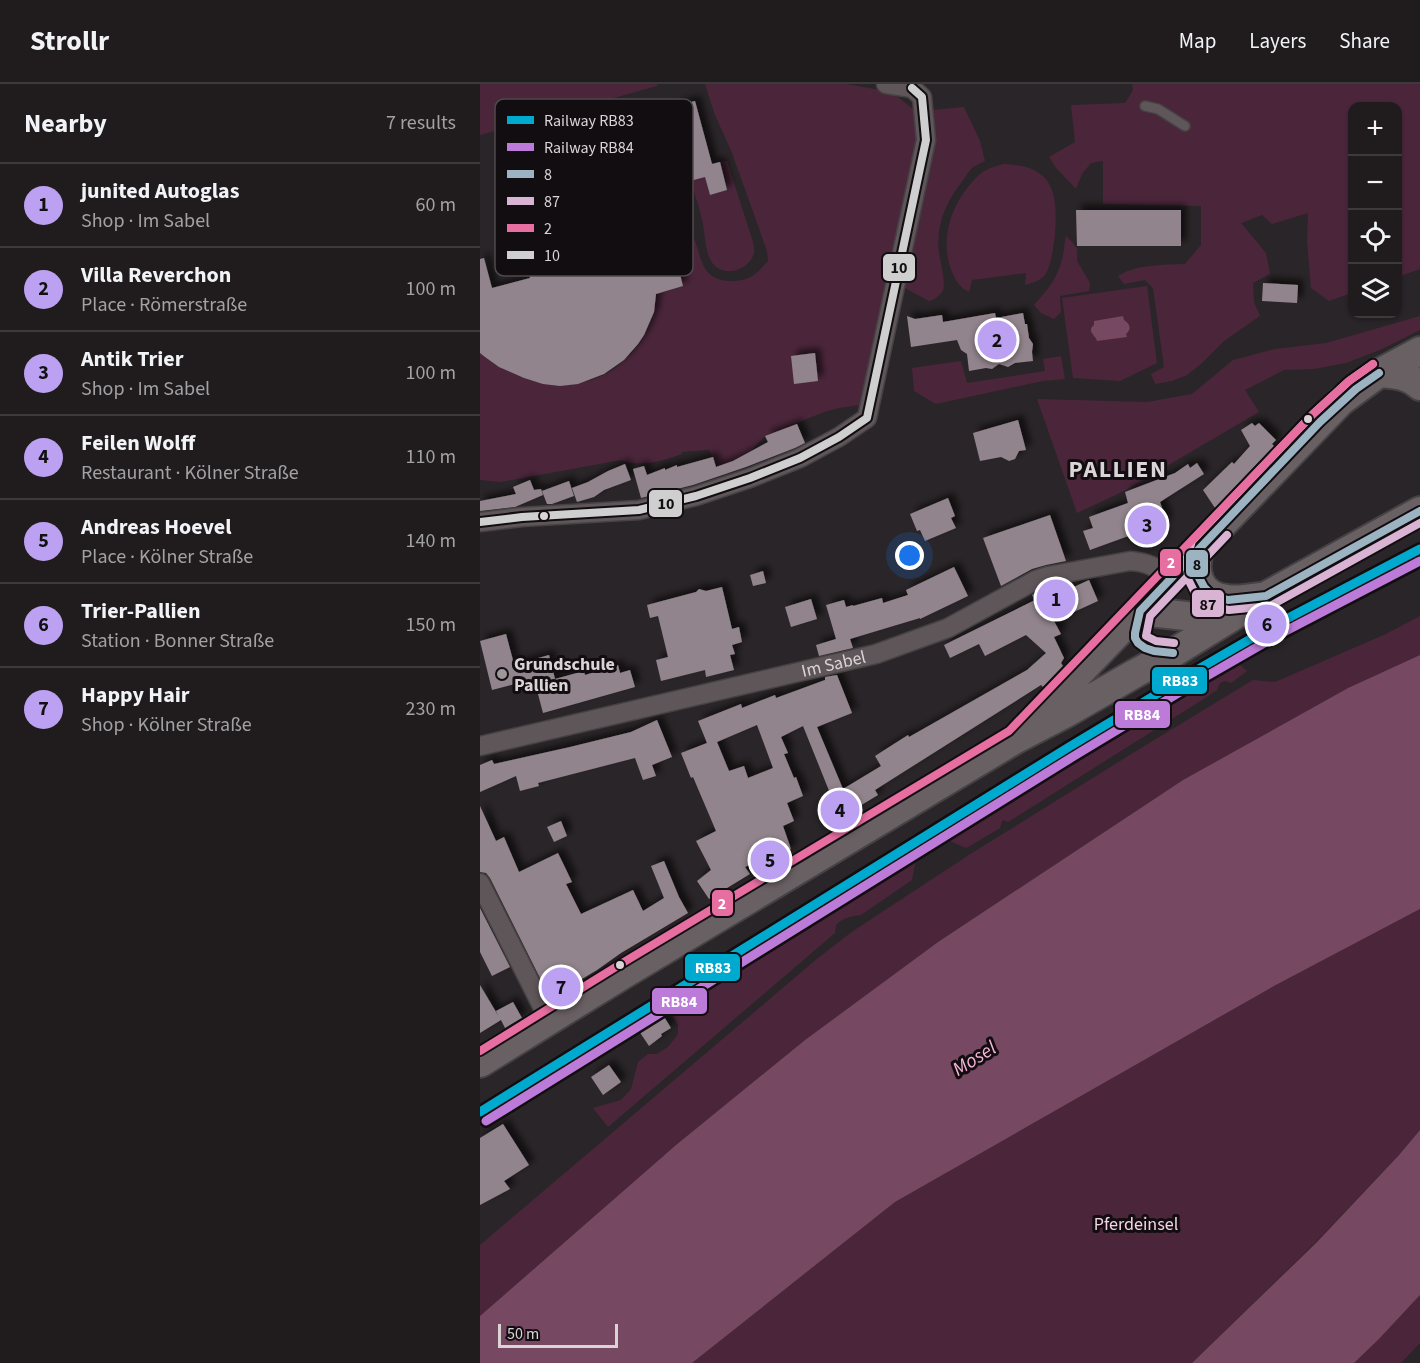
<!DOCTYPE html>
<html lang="en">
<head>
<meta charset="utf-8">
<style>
	body { margin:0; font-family:"Source Sans 3",sans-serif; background:#2d292b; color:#f1f3f6 }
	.controls { position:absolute; right:18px; top:18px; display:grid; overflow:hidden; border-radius:12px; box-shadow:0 2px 4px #0004 }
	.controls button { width:54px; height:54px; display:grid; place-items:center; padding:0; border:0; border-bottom:2px solid #3d3a3c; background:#201c1e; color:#f1f3f6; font:30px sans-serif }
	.scale { position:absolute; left:18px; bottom:15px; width:120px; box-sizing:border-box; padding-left:6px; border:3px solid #dbd4d7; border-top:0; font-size:16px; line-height:21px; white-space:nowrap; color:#dbd4d7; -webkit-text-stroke:4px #120d10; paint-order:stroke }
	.you { position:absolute; left:430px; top:472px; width:21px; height:21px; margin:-15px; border:4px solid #fff; border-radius:50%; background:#1a73e8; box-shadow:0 0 0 9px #1a73e833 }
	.badge { display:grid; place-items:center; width:39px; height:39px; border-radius:50%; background:#bca0f2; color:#111; font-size:20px; font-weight:700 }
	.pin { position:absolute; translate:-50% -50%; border:3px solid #fff; box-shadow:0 2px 6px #0006 }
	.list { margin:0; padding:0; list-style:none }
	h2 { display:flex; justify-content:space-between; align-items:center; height:78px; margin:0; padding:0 24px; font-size:26px }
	h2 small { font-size:20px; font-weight:400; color:#a2a1a4 }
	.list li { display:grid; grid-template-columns:39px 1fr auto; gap:18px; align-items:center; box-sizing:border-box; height:84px; padding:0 24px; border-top:2px solid #3d3a3c }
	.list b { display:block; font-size:22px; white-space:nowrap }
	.list p { margin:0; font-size:20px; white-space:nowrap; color:#a2a1a4 }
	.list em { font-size:20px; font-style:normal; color:#a2a1a4 }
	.icon { flex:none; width:33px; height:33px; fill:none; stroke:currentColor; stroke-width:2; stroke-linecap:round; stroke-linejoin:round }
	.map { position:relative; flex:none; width:940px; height:1279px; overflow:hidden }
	header { display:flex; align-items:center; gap:36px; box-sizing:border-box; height:84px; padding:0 30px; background:#201c1e; border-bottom:2px solid #3d3a3c }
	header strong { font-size:28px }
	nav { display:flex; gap:33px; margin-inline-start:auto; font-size:21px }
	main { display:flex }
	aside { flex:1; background:#201c1e }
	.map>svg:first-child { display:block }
	.green { fill:#4b263b; fill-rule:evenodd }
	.water { fill:#764861 }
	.building { fill:#92848c; fill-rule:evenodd; filter:url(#shadow) }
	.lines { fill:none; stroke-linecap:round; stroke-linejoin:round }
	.service-casing { stroke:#454244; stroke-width:12 }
	.minor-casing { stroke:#454244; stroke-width:21 }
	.primary-casing { stroke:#454244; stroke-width:32 }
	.service { stroke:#5f565a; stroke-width:9 }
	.minor { stroke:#5f565a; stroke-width:18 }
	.primary { stroke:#696064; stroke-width:28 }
	.bus-1-casing { stroke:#120d10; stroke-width:12 }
	.bus-2-casing { stroke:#120d10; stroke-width:12 }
	.bus-3-casing { stroke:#120d10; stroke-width:12 }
	.bus-4-casing { stroke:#120d10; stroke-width:12 }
	.bus-1 { stroke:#9cb3c2; stroke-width:8 }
	.bus-2 { stroke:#d9b3d4; stroke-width:8 }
	.bus-3 { stroke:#e66ea1; stroke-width:8 }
	.bus-4 { stroke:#cfcfcf; stroke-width:8 }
	.rail-1-casing { stroke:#120d10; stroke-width:14 }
	.rail-2-casing { stroke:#120d10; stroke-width:14 }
	.rail-1 { stroke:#00a9ce; stroke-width:9 }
	.rail-2 { stroke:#bd7bd9; stroke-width:9 }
	.bus-dot { fill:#dbd4d7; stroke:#120d10; stroke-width:2 }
	.poi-dot { fill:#9d979a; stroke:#120d10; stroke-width:2 }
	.labels { text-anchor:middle; stroke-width:6; stroke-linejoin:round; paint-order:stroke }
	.poi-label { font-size:18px; font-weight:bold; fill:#dbd4d7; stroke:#120d10; text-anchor:start }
	.street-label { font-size:18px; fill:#dbd4d7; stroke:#120d10 }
	.park-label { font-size:18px; fill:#f5d3e4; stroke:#120d10 }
	.water-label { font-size:20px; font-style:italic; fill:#f6b5d7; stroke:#120d10 }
	.district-label { font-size:24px; font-weight:bold; letter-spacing:1.5px; fill:#dbd4d7; stroke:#120d10 }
	.key { fill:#120d10; stroke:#4e494c; stroke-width:1.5 }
	.key-label { font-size:16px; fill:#dbd4d7 }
	.line-badge { stroke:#120d10; stroke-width:2 }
	.badge-label { font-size:16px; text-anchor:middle; font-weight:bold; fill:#fff }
	.pale-badge-label { font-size:16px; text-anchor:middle; font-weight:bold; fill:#111 }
</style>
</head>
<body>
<header>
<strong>Strollr</strong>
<nav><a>Map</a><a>Layers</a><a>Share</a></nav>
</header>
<main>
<aside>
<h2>Nearby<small>7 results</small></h2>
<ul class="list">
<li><span class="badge">1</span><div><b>junited Autoglas</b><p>Shop · Im Sabel</p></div><em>60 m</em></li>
<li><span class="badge">2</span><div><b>Villa Reverchon</b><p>Place · Römerstraße</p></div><em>100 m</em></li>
<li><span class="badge">3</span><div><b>Antik Trier</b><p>Shop · Im Sabel</p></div><em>100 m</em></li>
<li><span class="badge">4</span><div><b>Feilen Wolff</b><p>Restaurant · Kölner Straße</p></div><em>110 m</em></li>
<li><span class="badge">5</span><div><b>Andreas Hoevel</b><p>Place · Kölner Straße</p></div><em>140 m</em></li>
<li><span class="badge">6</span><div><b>Trier-Pallien</b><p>Station · Bonner Straße</p></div><em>150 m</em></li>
<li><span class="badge">7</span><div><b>Happy Hair</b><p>Shop · Kölner Straße</p></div><em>230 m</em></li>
</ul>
</aside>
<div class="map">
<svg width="940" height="1279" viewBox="0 0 940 1279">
	<defs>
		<filter id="shadow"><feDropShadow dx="5.5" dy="-5.5" stdDeviation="3" flood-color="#0009"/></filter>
	</defs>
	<rect width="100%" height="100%" fill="#2a2528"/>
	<path class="green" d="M0 0H177V2L0 51Z
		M225 0H367L400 6 418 13 433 25 438 34V50L432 80 380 321 359 324 344 328 285 352 271 367 253 377 237 382 229 366 202 368V370C182 377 161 384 141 376L21 398 0 396V247L176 210 203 202 194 167 176 172 174 165 214 154C218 164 220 177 226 186 236 200 260 200 274 191 279 187 283 182 288 177L287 167 252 69 235 31ZM174 228C169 240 165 251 158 261 117 315 51 310 2 270Z
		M652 0H940V185L918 193V22H872V209L849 217 831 204 827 157 828 129 792 140 782 131 761 139 786 169 790 190 773 199 774 218 780 232 744 257 721 280 707 291 692 297 675 300 671 290 684 283 673 204 665 196 644 200 638 192C657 180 683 181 705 180L721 161V122L623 120V77L611 79 602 90 596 105 576 84 569 73 595 58 591 21 645 19 653 6Z
		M484 23 500 57 505 77C501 79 496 81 492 84 489 87 486 91 484 95 467 116 455 141 459 169 460 178 466 197 463 206 460 212 454 216 449 217L423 203 452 26Z
		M247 77 273 158C274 163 275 168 273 172 266 188 241 194 231 177 225 166 225 152 223 140 220 124 214 109 210 94L225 93 230 111 247 106 240 78Z
		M524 80C573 82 578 107 575 150 574 160 571 183 565 191 560 197 552 199 545 201L546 189 492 196 489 208C480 204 476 197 472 188 458 154 473 115 499 91 505 85 516 82 524 80Z
		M586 152 593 159 597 165V177L610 199 609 207 580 212 581 228 574 235 561 229 554 221C569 204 578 194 583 171 585 165 584 158 586 152Z
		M667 202 677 279 640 297 593 294 582 214Z
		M940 232V246L902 265 866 279 834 285 804 286 765 306 779 328 644 407 597 429 557 315 667 318 712 310 753 276 795 265 846 259Z
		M581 272 585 295 563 297 456 320 434 307 432 284 481 277 487 299 565 287 563 275Z
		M940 532V571L868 604 703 696 458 858 325 956 196 1061 0 1232V1161L338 874 373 847 492 769 661 664 773 596 795 598 906 550Z
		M753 575 767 587 751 599 745 597 740 599 737 606 722 616 528 738 524 736 522 737 520 744 490 762 486 764 458 752 500 725Z
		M438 764 432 796 381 831C371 832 363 834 356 841L355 849 128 1043 113 1024 141 1016 151 1005 158 978 168 970H177L188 963 198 950V941L188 924Z
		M940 825V1046L919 1071 835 1159 712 1279H212L415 1118 794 902Z
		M940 1211V1259L923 1277 921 1279H874L899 1255Z"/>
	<path class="water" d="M643 232 644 236C650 240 652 245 646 250L647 253 617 257C616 252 606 247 614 241V237Z
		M940 571V825L794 902 415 1118 212 1279H0V1232L196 1061 325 956 458 858 703 696 868 604Z
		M940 1046V1211L899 1255 874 1279H712L836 1159 919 1071Z"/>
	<path class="building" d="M215 17 232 80 240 78 247 106 230 111 225 93 195 101 199 114 158 125 168 160 173 158 176 172 194 167 203 202 176 210 174 228 164 251 158 260 144 276 124 290 98 300 80 302 63 300 44 294 19 283 5 273 0 269V175L4 174 12 204 50 194 48 185 62 181 60 175 86 168 88 174 97 172 99 181 136 170 125 133 132 131 128 115 167 104 156 67 203 54 195 22Z
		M596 126H701V162H597Z
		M783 199 818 201 817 219 782 217Z
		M515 229 516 234 543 229 545 240H547L549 254 553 260 552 268 553 277 535 279 528 283 519 280 512 285 506 284 489 287 487 270 481 266 477 256 431 263 427 232 435 235 462 231 463 238Z
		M335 269 338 297 314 300 311 272Z
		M538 336 546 366 539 367 535 375 529 377 521 373 500 377 493 349Z
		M772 339 775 342 779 339 796 356 792 360 794 362 735 424 723 406 752 378 754 380 770 362 761 346Z
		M317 340 325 359 315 364 266 383 213 401 161 414 153 385 164 382 167 391 185 384V386L197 381V383L233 373 236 383 253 377 288 358 285 352Z
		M717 379 724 390 680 418 687 438 610 466 603 447 613 444 609 433 648 419 645 408 695 389 708 380 710 384Z
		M145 380 151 396 124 406 114 413 97 418 92 404 108 398 128 387Z
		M50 396 54 406 61 405 63 411 35 423 0 427V417L36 410 33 403Z
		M89 397 94 412 72 420H67L62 407Z
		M468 414 475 432 471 434 476 444 445 457 440 446 437 447 430 430Z
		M570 431 586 477 566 481 552 485 521 502 503 454Z
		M474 483 488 512 440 535V534L370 555 373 564 339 572 336 561 356 555 346 521 364 516 366 523 373 521V522L402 514 403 519 428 511 426 506Z
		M283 487 286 499 273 502 270 491Z
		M609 496 618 517 574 537 581 550 574 553 584 574 581 579 583 582 567 599 563 603 561 601 395 706 398 711 360 734 323 642 301 653 308 669 304 670 314 694 316 693 323 712 307 719 314 737 303 742 311 765 299 772 298 769 265 783 270 790 229 815 217 797 231 786 216 757 236 747 213 693 211 694 201 669 227 659 218 637 261 620 262 624 295 611 296 614 345 596V593L357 591 372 629 337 643 363 705 401 682 395 672 428 651 429 653 547 586 566 569 546 551 505 572 499 560 470 574 464 561 555 516 552 511 561 506 580 501 583 508ZM277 641 293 684 268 694 264 682 249 687 237 658Z
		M242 503 252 545 259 543 262 558 252 561 255 570 250 571 254 586 226 593 225 586 181 597 176 576 188 573 178 532 170 534 167 521 216 508 219 505 226 507Z
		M331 515 337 535 311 543 305 523Z
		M26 550 34 580H37L69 571 75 595 104 587 105 591 138 581 140 589 150 586 155 603 63 629 54 595 12 606 0 557Z
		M177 636 192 673 172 681 176 692 163 696 155 674 58 699 59 702 40 707 36 692 0 708V681L12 676 14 680 90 663 151 648Z
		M0 722 16 757 24 753 39 788 78 769 92 798 86 800 101 830 153 806 163 827 184 814 171 782 184 777 199 813 208 829 141 869 117 886 70 914 10 794 6 789 0 788Z
		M81 737 87 752 74 758 67 743Z
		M0 824 30 883 12 892 0 868Z
		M0 901 19 933 16 927 33 918 42 934 25 944 21 936 0 949Z
		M183 931 191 944 181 950 182 952 169 962 159 947Z
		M129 981 141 998 123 1011 111 993Z
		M23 1040 49 1081 24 1097 30 1105 0 1121V1054Z"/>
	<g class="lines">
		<defs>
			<path id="service" d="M665 22 678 25 705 42"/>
			<g id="minor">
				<path d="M406 0 432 4"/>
				<path d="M0 438 42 433 159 426 216 412 270 394 320 374 359 353 387 334 446 56 442 13 432 4"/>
				<path id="s1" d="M0 662 396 570 468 544 556 496 568 492 650 477C667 478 678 483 690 496"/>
				<path d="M0 799 69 936"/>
			</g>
			<path id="primary" d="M899 289C915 290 928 291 940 302
				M720 464C712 487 718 512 747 515 758 517 770 514 781 513
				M660 527 715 533 750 530
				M552 638 861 317 899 289 940 267
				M0 979 144 890 536 655 588 628 654 590 693 569 786 512 940 427"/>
		</defs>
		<use href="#service" class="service-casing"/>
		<use href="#minor" class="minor-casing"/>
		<use href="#primary" class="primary-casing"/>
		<use href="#service" class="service"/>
		<use href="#minor" class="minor"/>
		<use href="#primary" class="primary"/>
		<defs>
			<path id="bus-1" d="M899 289 876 305 840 338 720 464 717 474V490L724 503 729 508 737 513 748 516 786 512 940 427
				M693 569 674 567 665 564 658 559 655 554V549L660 527 739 444"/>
			<path id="bus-2" d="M893 280 869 297 833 330 712 457 707 473 708 495 715 509 722 516 733 523 749 526 790 522 940 439
				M694 559 676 557 666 552 670 532 747 451"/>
			<path id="bus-3" d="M0 967 139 881 529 647 832 331 869 297 893 280"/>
			<path id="bus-4" d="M0 438 42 433 159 426 216 412 270 394 320 374 359 353 387 334 446 56 442 13 432 4"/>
		</defs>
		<use href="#bus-1" class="bus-1-casing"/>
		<use href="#bus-2" class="bus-2-casing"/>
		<use href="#bus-3" class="bus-3-casing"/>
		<use href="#bus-4" class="bus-4-casing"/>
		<use href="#bus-1" class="bus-1"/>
		<use href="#bus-2" class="bus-2"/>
		<use href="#bus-3" class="bus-3"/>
		<use href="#bus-4" class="bus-4"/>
		<defs>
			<path id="rail-1" d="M0 1028 589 663 715 587 793 542 940 465"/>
			<path id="rail-2" d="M6 1037 594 672 720 596 798 551 940 477"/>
		</defs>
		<use href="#rail-1" class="rail-1-casing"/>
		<use href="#rail-2" class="rail-2-casing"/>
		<use href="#rail-1" class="rail-1"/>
		<use href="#rail-2" class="rail-2"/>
	</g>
	<g class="bus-dot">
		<circle cx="828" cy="335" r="5"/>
		<circle cx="64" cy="432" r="5"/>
		<circle cx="140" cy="881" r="5"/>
	</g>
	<circle class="poi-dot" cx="22" cy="590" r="6"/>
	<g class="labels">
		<g class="poi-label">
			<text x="34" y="586">Grundschule<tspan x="34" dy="21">Pallien</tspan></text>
		</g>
		<g class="street-label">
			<text dy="6" stroke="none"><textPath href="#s1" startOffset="363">Im Sabel</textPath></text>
		</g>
		<g class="park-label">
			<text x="656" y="1146">Pferdeinsel</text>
		</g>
		<g class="water-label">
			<text transform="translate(494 974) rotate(-32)" y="7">Mosel</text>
		</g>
		<g class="district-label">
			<text x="638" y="393">PALLIEN</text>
		</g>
	</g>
	<rect x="15" y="15" width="198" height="177" rx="9" class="key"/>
	<rect x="27" y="32" width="27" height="8" fill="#00a9ce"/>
	<rect x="27" y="59" width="27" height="8" fill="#bd7bd9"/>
	<rect x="27" y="86" width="27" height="8" fill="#9cb3c2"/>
	<rect x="27" y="113" width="27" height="8" fill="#d9b3d4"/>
	<rect x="27" y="140" width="27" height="8" fill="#e66ea1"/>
	<rect x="27" y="167" width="27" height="8" fill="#cfcfcf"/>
	<g class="key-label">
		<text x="64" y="42">Railway RB83</text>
		<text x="64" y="69">Railway RB84</text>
		<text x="64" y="96">8</text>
		<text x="64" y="123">87</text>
		<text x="64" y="150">2</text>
		<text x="64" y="177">10</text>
	</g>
	<g class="line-badge">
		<rect x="402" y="169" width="34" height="29" rx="6" fill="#cfcfcf"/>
		<rect x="168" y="405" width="35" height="29" rx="6" fill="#cfcfcf"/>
		<rect x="679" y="464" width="23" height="29" rx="6" fill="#e66ea1"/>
		<rect x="705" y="465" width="24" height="29" rx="6" fill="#9cb3c2"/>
		<rect x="711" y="505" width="34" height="29" rx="6" fill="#d9b3d4"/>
		<rect x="671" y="582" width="57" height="29" rx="6" fill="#00a9ce"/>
		<rect x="634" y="616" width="57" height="29" rx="6" fill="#bd7bd9"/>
		<rect x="231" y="805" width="23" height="28" rx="6" fill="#e66ea1"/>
		<rect x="204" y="869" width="57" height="29" rx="6" fill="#00a9ce"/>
		<rect x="171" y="903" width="57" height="28" rx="6" fill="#bd7bd9"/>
	</g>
	<g class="badge-label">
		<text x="691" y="484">2</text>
		<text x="700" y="602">RB83</text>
		<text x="662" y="636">RB84</text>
		<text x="242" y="825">2</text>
		<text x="233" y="889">RB83</text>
		<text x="199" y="923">RB84</text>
	</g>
	<g class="pale-badge-label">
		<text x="419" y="189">10</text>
		<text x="186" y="425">10</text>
		<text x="717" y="486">8</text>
		<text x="728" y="526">87</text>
	</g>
</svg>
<div class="controls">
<button>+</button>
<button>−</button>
<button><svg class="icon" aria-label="locate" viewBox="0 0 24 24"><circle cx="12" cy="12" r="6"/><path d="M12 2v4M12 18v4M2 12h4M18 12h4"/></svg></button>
<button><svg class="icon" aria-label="layers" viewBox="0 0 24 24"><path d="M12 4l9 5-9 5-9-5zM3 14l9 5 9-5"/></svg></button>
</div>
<div class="scale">50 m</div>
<div class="you"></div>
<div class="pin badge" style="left:576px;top:515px">1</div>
<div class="pin badge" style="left:517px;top:256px">2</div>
<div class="pin badge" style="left:667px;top:441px">3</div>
<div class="pin badge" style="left:360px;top:726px">4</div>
<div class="pin badge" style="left:290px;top:776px">5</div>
<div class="pin badge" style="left:787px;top:540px">6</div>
<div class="pin badge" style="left:81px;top:903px">7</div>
</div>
</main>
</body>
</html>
